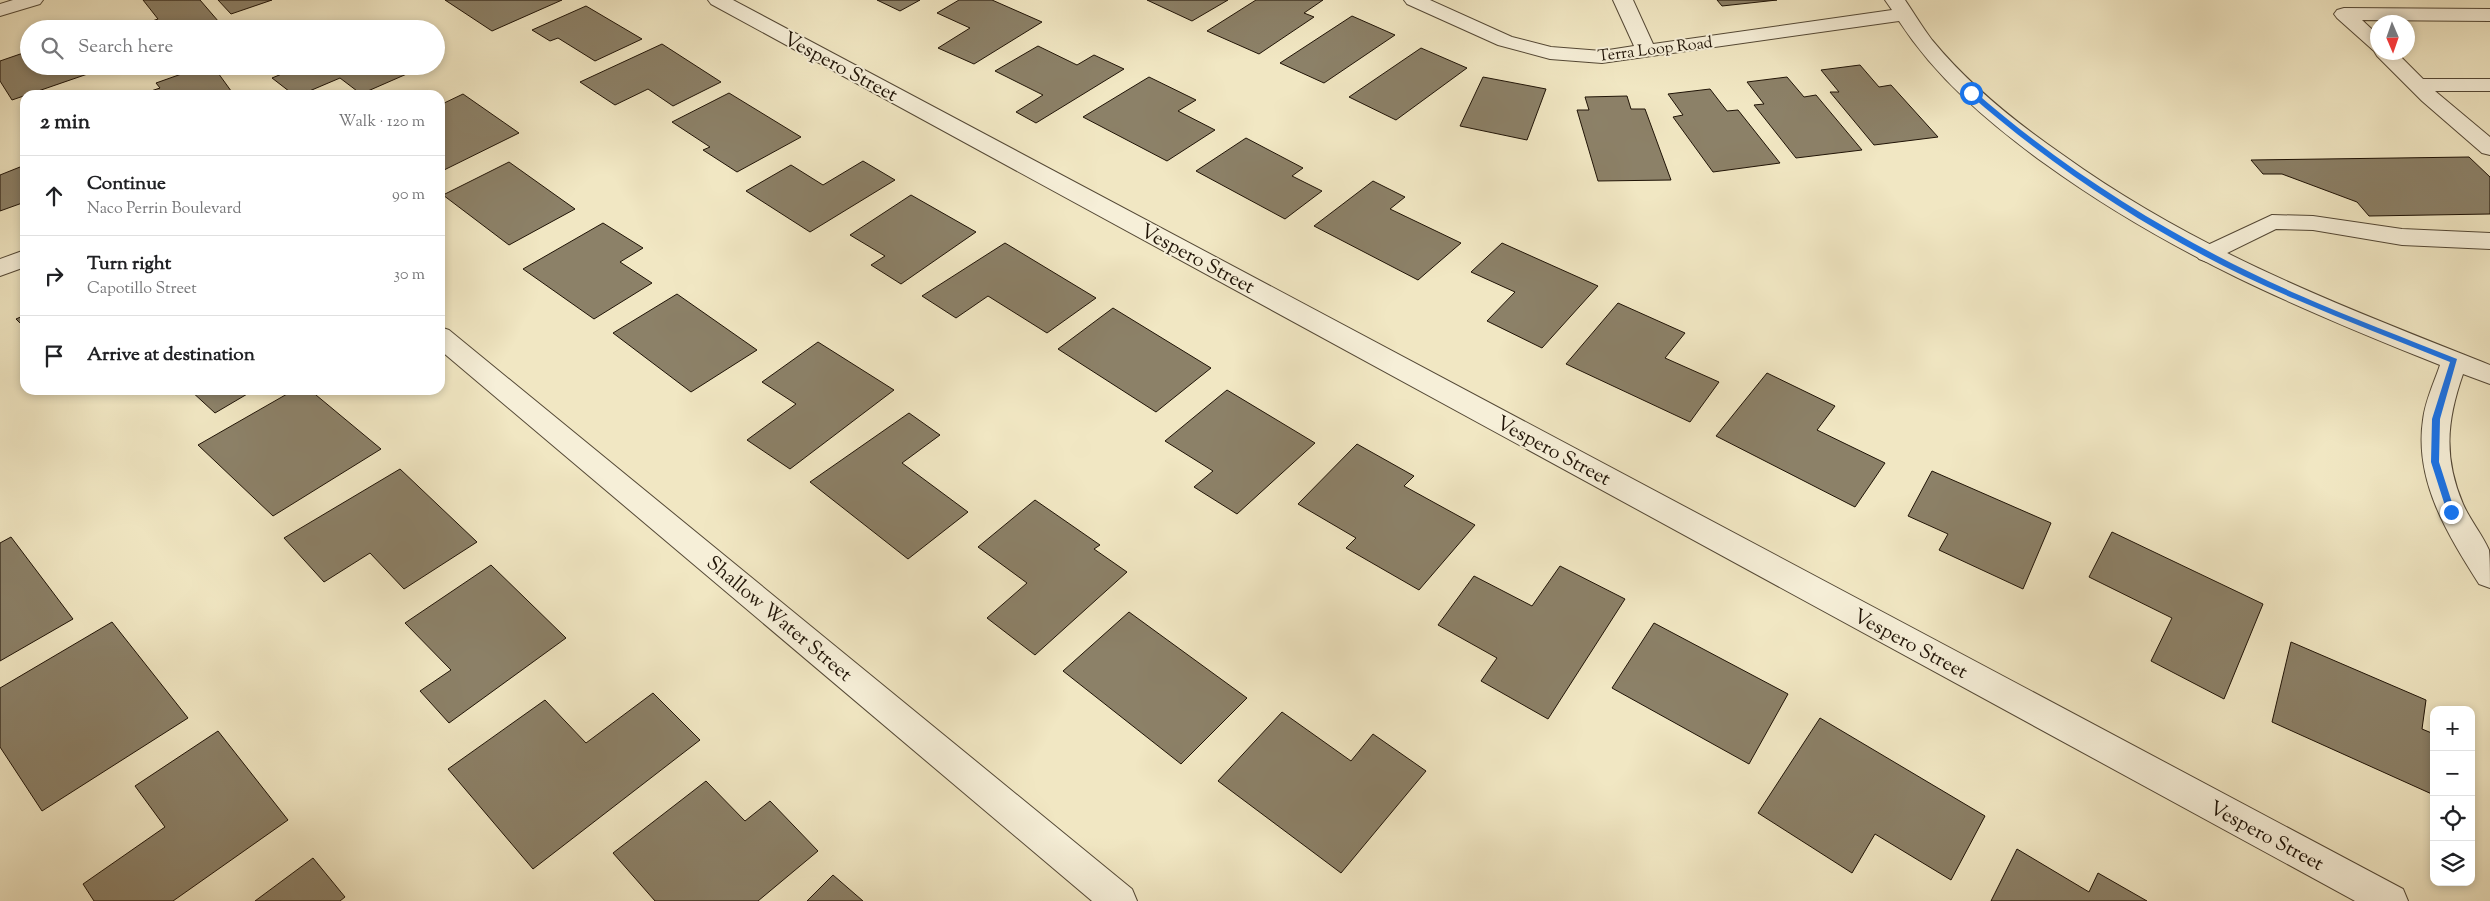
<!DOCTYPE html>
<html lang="en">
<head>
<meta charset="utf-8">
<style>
	body { margin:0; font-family:"Sorts Mill Goudy",serif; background:#f2f2f2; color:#202124 }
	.controls { position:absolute; right:15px; bottom:15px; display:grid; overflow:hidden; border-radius:10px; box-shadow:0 2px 8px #0003 }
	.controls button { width:45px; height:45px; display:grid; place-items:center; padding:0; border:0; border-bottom:1px solid #e0e0e0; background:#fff; color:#202124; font:25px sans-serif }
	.compass { position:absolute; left:2370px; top:15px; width:45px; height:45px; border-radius:50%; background:#fff; box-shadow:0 2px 8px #0003; rotate:178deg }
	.stop { position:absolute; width:15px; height:15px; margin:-11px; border:4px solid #1a73e8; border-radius:50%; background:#fff }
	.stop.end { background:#1a73e8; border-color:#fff; box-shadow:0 1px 5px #0008 }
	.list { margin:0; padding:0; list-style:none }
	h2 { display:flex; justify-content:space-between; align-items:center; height:65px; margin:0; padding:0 20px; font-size:21px }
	h2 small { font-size:16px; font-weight:400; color:#757577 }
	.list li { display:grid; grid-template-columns:32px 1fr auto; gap:15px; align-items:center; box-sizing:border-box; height:80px; padding:0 20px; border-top:1px solid #e0e0e0 }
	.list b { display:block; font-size:19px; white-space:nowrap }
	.list p { margin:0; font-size:16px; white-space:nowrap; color:#757577 }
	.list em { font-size:16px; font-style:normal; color:#757577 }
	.icon { flex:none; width:28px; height:28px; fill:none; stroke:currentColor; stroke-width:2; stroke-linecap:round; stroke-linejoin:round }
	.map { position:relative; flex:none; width:2490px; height:901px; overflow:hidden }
	.search { position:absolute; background:#fff; box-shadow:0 2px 8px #0003; left:20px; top:20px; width:425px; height:55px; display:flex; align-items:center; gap:12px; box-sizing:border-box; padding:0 18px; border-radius:28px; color:#757577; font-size:19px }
	.panel { position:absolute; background:#fff; box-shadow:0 2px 8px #0003; left:20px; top:90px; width:425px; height:305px; border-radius:15px }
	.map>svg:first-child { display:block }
	.building { fill:#8c8168; stroke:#1f1306 }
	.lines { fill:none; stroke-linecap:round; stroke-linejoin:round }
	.lane-casing { stroke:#544835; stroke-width:2 }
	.street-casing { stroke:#544835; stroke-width:2 }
	.lane { fill:#f6efd8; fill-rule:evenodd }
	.street { fill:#f6efd8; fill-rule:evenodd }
	.route { fill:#1a73e8 }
	.labels { text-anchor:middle; stroke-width:4; stroke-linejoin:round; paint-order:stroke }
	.far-street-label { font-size:16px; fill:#1f1306; stroke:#f6efd8 }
	.street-label { font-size:20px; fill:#1f1306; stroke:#f6efd8 }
</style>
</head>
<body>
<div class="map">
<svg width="2490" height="901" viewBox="0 0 2490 901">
	<rect width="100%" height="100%" fill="#f1e7c3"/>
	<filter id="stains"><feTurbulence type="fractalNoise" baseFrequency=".004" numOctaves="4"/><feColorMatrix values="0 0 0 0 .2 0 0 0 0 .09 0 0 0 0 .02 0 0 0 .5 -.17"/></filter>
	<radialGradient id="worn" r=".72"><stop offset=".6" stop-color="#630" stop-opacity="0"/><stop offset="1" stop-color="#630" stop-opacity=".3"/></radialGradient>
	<path class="building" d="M143 0H200L225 29H129L158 19Z
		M218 0H272L231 14Z
		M445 0H562L492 31Z
		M877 0H920L900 11Z
		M959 0H992L1042 22 974 64 938 48 970 28 937 13Z
		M1147 0H1228L1192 21Z
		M1256 0H1323L1304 13 1314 17 1259 54 1207 31Z
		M1717 0H1777L1722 6Z
		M586 6 642 39 595 61 558 38 550 41 532 30Z
		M1352 16 1395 35 1324 83 1280 63Z
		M662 44 721 82 673 106 648 89 615 105 580 82Z
		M1038 46 1077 65 1094 55 1124 69 1036 123 1016 112 1043 95 995 71Z
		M1421 48 1467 68 1396 120 1349 97Z
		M29 51V66L105 68 12 100 0 81V61Z
		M1860 65 1879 87 1891 85 1938 137 1874 145 1830 92H1839L1821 70Z
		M204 66H213L234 95H139L160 88 156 83Z
		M301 66H400L409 73 361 94 340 78 300 95H294L272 78Z
		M1149 77 1196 100 1178 111 1215 130 1167 161 1083 117Z
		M1483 77 1546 89 1527 140 1460 126Z
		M1787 77 1804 97 1816 95 1862 150 1796 158 1754 105 1764 104 1747 82Z
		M1710 89 1727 111 1738 110 1780 163 1713 172 1673 117 1683 115 1668 94Z
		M729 93 801 137 737 172 703 150 710 147 672 122Z
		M463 94 519 133 440 172V105Z
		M1627 96 1631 109H1645L1671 180 1598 181 1577 110H1589L1585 97Z
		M1246 138 1303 168 1292 176 1322 191 1285 219 1196 171Z
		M2469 157 2490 177V214L2369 216 2357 202 2282 174H2263L2251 160Z
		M863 161 895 180 810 232 746 191 791 165 823 185Z
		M509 162 575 209 509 245 443 195Z
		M25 165V202L0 211V175Z
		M1373 181 1405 197 1390 209 1461 243 1418 280 1314 226Z
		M911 195 976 232 901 284 871 265 885 256 850 235Z
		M603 223 643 248 620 262 652 283 594 319 523 269Z
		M1005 243 1096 298 1047 333 988 296 956 318 922 296Z
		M1502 243 1598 286 1542 348 1487 321 1515 292 1471 272Z
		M677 294 757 350 691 392 613 333Z
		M1618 303 1685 333 1665 358 1719 382 1690 422 1566 364Z
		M1113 308 1211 368 1156 412 1058 349Z
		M25 315V328L16 319Z
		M818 342 894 390 790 469 747 440 796 404 762 382Z
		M1767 373 1835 406 1817 430 1885 463 1855 507 1716 436Z
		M190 390H254L215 413Z
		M294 390H310L381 449 273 516 198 445Z
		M1227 390 1315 443 1237 514 1194 487 1213 471 1165 441Z
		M909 413 940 435 902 463 968 512 908 559 810 482Z
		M1357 444 1414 476 1404 486 1475 525 1419 590 1346 548 1356 538 1298 504Z
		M400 469 477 542 404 589 370 553 324 582 284 538Z
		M1932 471 2051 523 2023 589 1939 550 1948 534 1908 516Z
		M1035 500 1100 545 1094 549 1127 572 1035 655 987 618 1027 583 978 547Z
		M2112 532 2263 604 2224 699 2151 661 2172 618 2089 577Z
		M11 537 73 619 0 661V543Z
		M491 565 566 638 449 723 420 691 451 670 405 623Z
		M1560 566 1625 599 1548 719 1481 681 1497 658 1438 625 1474 576 1532 606Z
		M1129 612 1247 698 1181 764 1063 671Z
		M112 622 188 718 42 811 0 747V688Z
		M1654 623 1788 694 1749 764 1612 688Z
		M2291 642 2426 700 2422 729 2434 734V795L2272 722Z
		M653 693 700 740 533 869 448 769 545 700 586 743Z
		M1282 712 1351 761 1373 734 1426 771 1341 873 1218 781Z
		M1820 718 1985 816 1951 880 1875 834 1852 873 1758 813Z
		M218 731 288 820 173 901H94L83 884 165 827 135 786Z
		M706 781 745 821 770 801 818 851 758 901H655L613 853Z
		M2017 849 2089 892 2098 873 2147 901H1991Z
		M313 858 345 897 340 901H255Z
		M833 875 863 901H807Z"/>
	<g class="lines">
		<defs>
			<path id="lane" d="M2344 8 2490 9V21L2362 20 2378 35V52H2396L2423 79H2490V91H2435L2490 137V155L2482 153 2422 101 2377 56 2374 51 2337 18 2334 14 2337 10Z
				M2272 215 2313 216 2402 229 2490 233V249L2402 245 2313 230 2276 229 2215 259 2207 262 2199 259 2195 254 2199 249Z"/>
			<path id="street" d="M13 0H43L40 4 0 16V4Z
				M708 0H733L2403 889 2408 901H2355L711 4Z
				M1404 0H1430L1512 37 1551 47 1602 51 1634 46 1613 0H1633L1653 44 1892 10 1885 0H1905C1914 13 1922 27 1932 40 1969 85 2015 122 2063 155 2198 252 2337 304 2490 365V384L2463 374C2447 420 2443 457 2463 504 2470 520 2482 534 2489 550 2490 560 2490 577 2490 588L2479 584C2448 535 2414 481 2423 420 2425 401 2434 383 2440 365 2297 308 2170 254 2044 163 1989 123 1936 78 1899 21L1602 63 1550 59 1498 45 1407 4Z
				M25 250V267L0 276V259Z
				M440 327 449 330 1132 889 1137 901H1092L440 350Z"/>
		</defs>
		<use href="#lane" class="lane-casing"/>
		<use href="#street" class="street-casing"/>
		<use href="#lane" class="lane"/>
		<use href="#street" class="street"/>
	</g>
	<path class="route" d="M1969 91H1974C2071 176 2181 243 2299 295 2351 318 2405 338 2457 359L2440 419 2439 462 2455 512 2454 514H2448L2447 512 2431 462 2432 419 2450 362C2399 341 2346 321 2295 299 2177 249 2066 179 1969 94Z"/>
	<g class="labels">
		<g class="far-street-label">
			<text transform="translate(1655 48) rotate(-7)" y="6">Terra Loop Road</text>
		</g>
		<g class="street-label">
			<text transform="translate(841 66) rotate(28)" y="7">Vespero Street</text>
			<text transform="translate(1198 258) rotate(28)" y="7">Vespero Street</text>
			<text transform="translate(1554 450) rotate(28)" y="7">Vespero Street</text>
			<text transform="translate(780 618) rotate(40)" y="7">Shallow Water Street</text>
			<text transform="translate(1911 643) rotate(28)" y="7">Vespero Street</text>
			<text transform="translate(2267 835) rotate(28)" y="7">Vespero Street</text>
		</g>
	</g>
	<rect width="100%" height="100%" filter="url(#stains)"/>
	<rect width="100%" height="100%" fill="url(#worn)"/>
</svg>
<div class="controls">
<button>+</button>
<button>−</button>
<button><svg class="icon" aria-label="locate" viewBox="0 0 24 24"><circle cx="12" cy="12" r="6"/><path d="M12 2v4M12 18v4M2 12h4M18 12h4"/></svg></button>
<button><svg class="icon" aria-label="layers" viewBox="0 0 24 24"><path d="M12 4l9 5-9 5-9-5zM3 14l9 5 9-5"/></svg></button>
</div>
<svg class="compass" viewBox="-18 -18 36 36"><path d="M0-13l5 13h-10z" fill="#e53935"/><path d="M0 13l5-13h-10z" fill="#757577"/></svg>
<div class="stop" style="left:1971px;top:93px"></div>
<div class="stop end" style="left:2451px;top:512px"></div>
<div class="search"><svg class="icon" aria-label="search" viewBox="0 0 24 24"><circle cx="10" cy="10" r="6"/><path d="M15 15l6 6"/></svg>Search here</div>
<section class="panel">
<h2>2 min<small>Walk · 120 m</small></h2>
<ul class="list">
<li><svg class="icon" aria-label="ahead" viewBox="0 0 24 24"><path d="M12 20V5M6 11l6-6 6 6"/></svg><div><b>Continue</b><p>Naco Perrin Boulevard</p></div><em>90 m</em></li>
<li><svg class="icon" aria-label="right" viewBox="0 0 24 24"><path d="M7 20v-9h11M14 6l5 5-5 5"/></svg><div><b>Turn right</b><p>Capotillo Street</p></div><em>30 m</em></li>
<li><svg class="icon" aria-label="arrive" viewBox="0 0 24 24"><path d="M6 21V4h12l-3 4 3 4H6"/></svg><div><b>Arrive at destination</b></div></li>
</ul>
</section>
</div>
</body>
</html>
